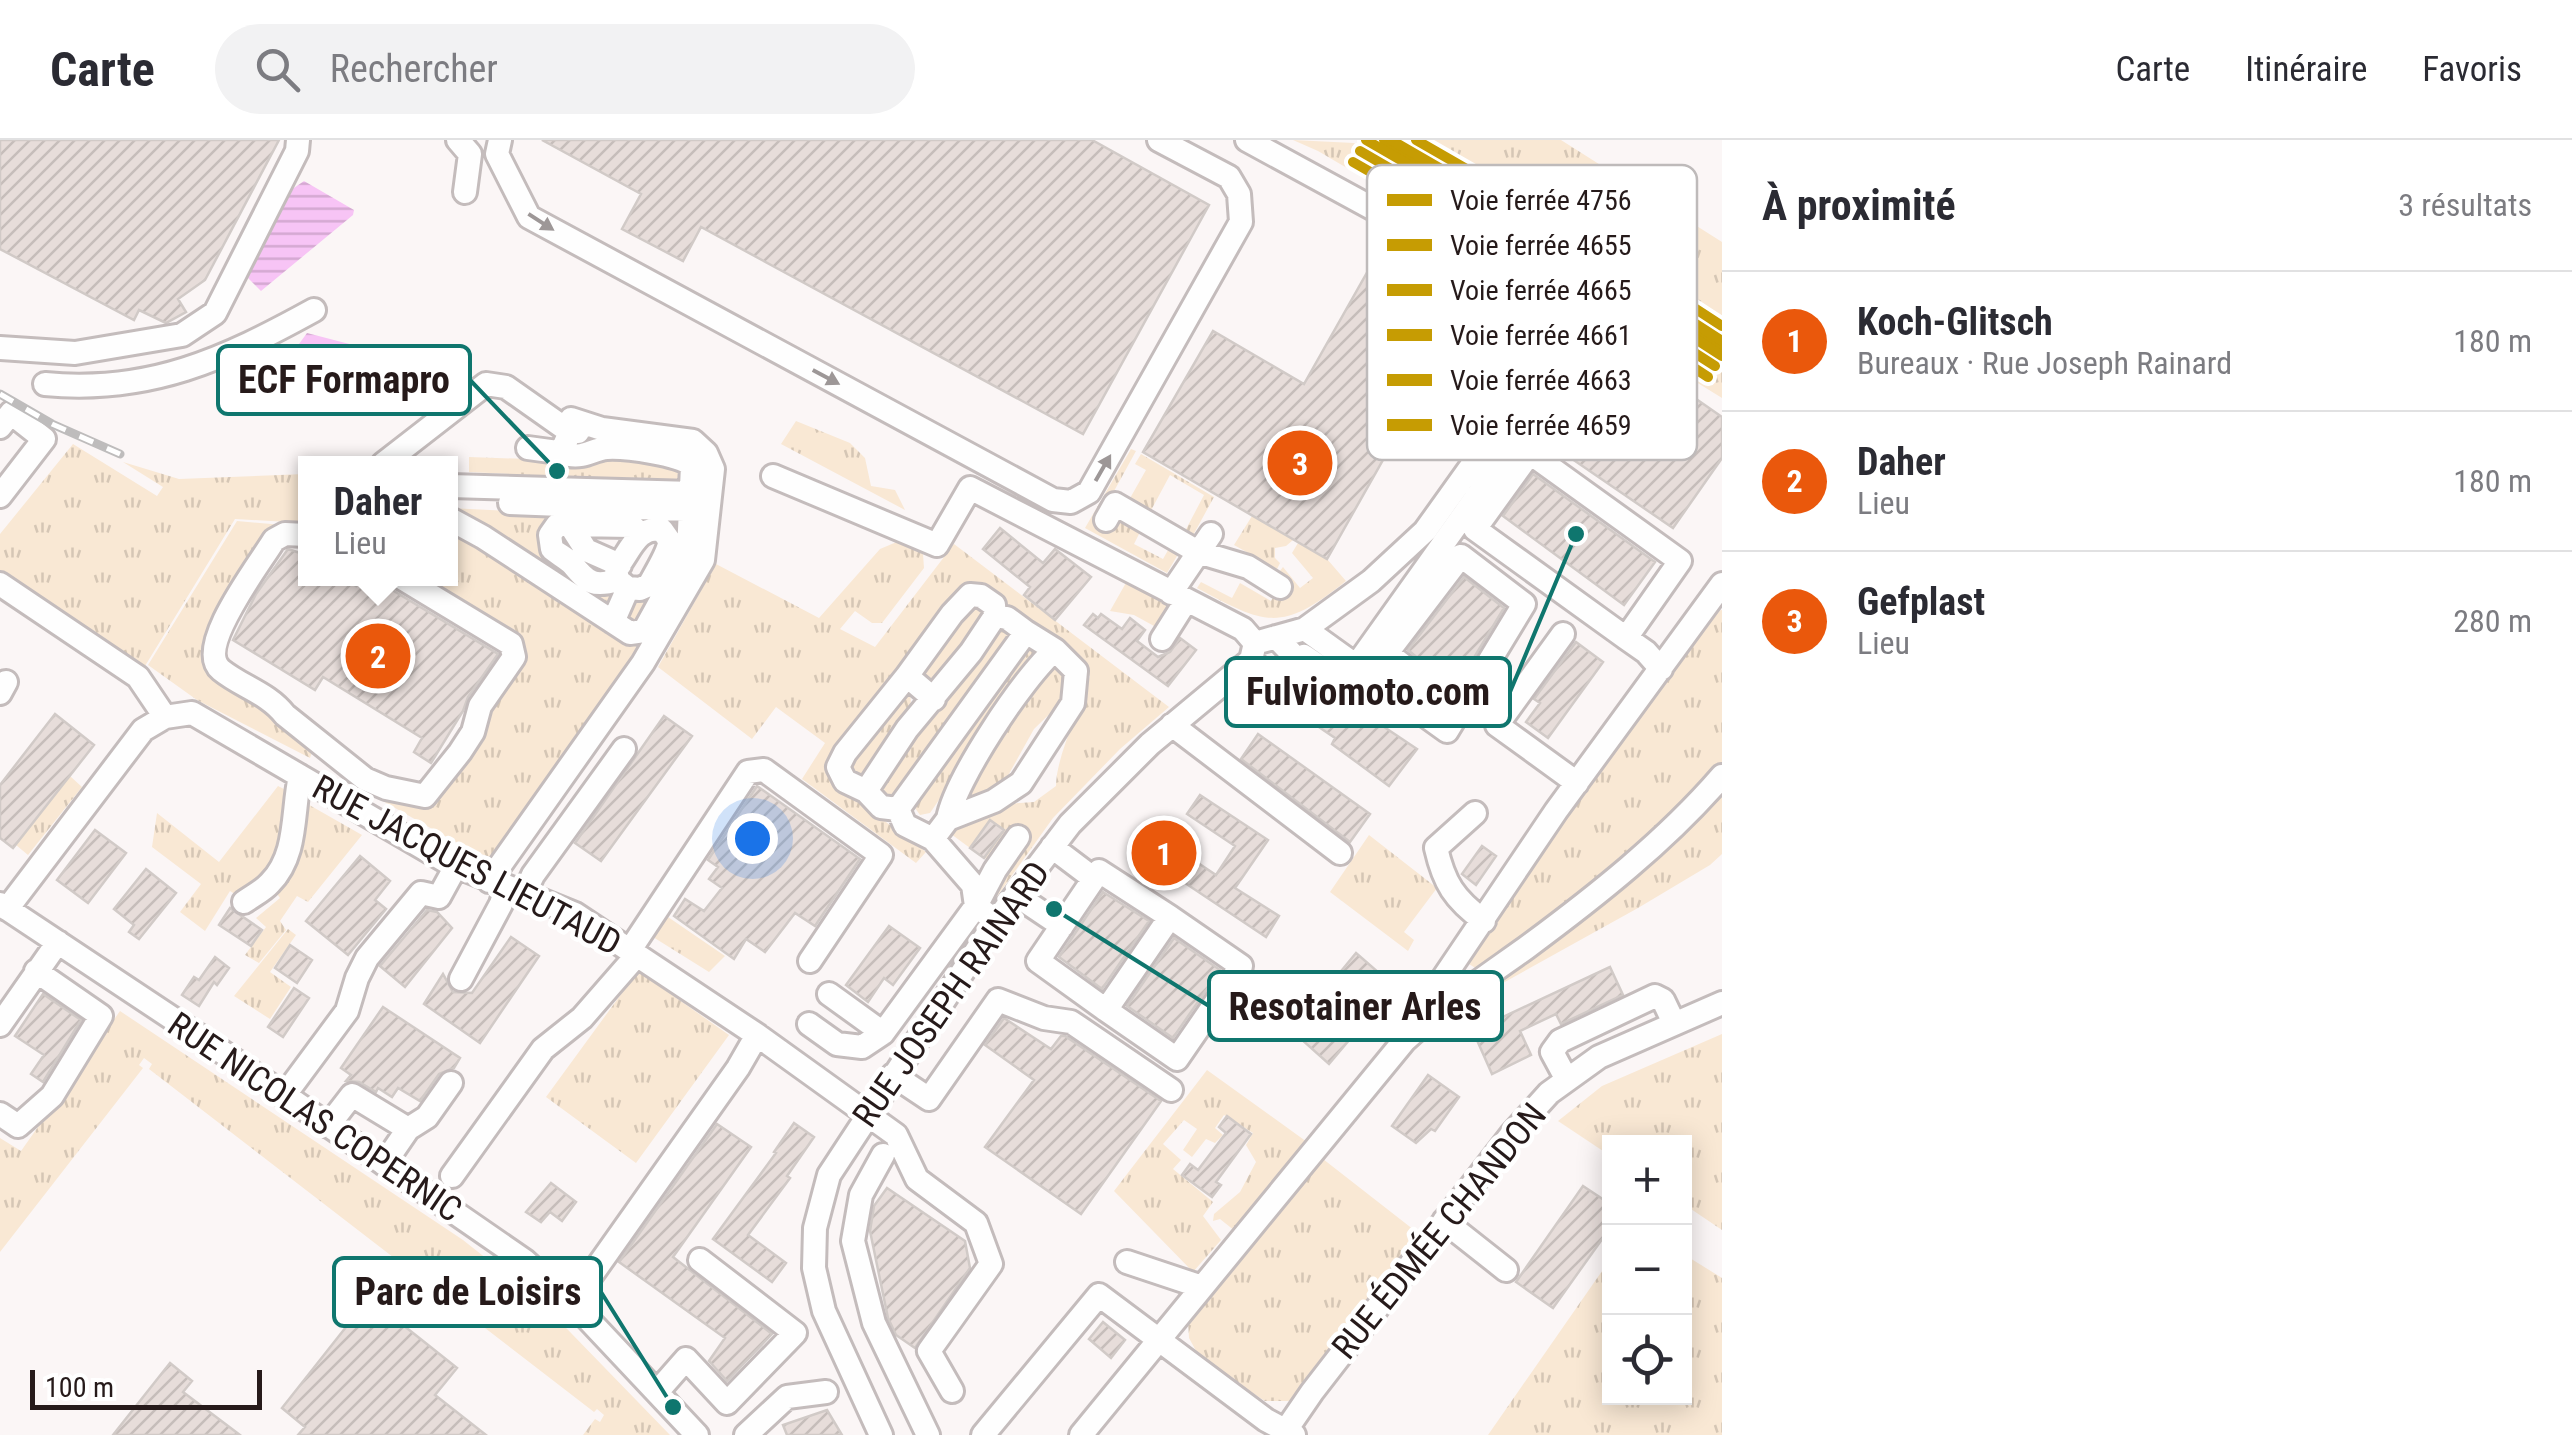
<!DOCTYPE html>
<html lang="fr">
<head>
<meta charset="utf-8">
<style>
	body { margin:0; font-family:"Roboto Condensed",sans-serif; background:#f2f2f3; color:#2b2b33 }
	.controls { position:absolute; right:30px; bottom:30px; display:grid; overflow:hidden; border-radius:0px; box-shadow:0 5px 25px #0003 }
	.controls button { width:90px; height:90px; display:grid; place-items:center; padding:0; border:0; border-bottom:2px solid #e1e1e2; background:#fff; color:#2b2b33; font:50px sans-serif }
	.scale { position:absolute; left:30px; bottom:25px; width:232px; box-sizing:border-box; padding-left:10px; border:5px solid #261a1a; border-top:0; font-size:28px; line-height:35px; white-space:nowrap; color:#261a1a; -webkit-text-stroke:8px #fff; paint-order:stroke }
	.you { position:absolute; left:752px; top:698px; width:35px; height:35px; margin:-25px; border:8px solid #fff; border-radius:50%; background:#1a73e8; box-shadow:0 0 0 15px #1a73e833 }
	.badge { display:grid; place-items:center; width:65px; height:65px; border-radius:50%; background:#ea580c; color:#fff; font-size:32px; font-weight:700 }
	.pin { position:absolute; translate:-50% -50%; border:5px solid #fff; box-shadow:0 2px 10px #0006 }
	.popup { position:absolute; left:298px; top:316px; width:160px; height:130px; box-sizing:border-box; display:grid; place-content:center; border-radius:0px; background:#fff; filter:drop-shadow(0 2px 8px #0005); font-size:32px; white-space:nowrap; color:#7c7c81 }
	.popup b { font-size:38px; color:#2b2b33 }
	.popup::after { content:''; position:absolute; left:50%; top:100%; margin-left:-20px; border:20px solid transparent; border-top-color:#fff }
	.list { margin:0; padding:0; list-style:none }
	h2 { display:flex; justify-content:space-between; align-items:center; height:130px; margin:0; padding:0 40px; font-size:42px }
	h2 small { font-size:32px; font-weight:400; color:#7c7c81 }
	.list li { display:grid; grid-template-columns:65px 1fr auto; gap:30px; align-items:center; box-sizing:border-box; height:140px; padding:0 40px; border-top:2px solid #e1e1e2 }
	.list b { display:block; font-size:38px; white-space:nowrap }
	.list p { margin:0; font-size:32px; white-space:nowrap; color:#7c7c81 }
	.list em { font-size:32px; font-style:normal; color:#7c7c81 }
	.icon { flex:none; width:55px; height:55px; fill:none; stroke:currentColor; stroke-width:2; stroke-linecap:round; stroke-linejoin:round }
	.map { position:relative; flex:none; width:1722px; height:1295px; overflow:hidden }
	header { display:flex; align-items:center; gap:60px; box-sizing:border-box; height:140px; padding:0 50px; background:#fff; border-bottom:2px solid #e1e1e2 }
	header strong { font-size:48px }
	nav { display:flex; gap:55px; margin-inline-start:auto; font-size:35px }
	.search { width:700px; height:90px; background:#f2f2f3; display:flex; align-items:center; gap:25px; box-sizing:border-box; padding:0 35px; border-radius:55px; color:#7c7c81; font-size:38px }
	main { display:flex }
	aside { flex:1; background:#fff }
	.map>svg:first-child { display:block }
	.grass { fill:url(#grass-tufts) }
	.water { fill:url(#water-rules) }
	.building { fill:url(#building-hatch); stroke:#d1cac7; stroke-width:2.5 }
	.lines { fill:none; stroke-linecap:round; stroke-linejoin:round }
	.minor-casing { stroke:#c4bcbc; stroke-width:28 }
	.minor { stroke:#fefefe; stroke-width:22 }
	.rail-casing { stroke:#bebcbc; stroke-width:9 }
	.rail { stroke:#fff; stroke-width:5; stroke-dasharray:15; stroke-linecap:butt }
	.rail-1-casing { stroke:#fff; stroke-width:18 }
	.rail-2-casing { stroke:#fff; stroke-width:18 }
	.rail-3-casing { stroke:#fff; stroke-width:18 }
	.rail-4-casing { stroke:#fff; stroke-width:18 }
	.rail-5-casing { stroke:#fff; stroke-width:18 }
	.rail-6-casing { stroke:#fff; stroke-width:18 }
	.rail-1 { stroke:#c69c03; stroke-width:10 }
	.rail-2 { stroke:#c69c03; stroke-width:10 }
	.rail-3 { stroke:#c69c03; stroke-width:10 }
	.rail-4 { stroke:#c69c03; stroke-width:10 }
	.rail-5 { stroke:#c69c03; stroke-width:10 }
	.rail-6 { stroke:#c69c03; stroke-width:10 }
	.oneway { fill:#9d9797 }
	.labels { text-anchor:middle; stroke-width:9; stroke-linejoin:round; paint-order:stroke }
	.street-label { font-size:35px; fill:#261a1a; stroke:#fff }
	.key { fill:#fff; stroke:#bebaba; stroke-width:2.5 }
	.key-label { font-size:28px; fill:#261a1a }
	.leader { fill:none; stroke:#0f766e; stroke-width:4 }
	.callout-dot { fill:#0f766e; stroke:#fff; stroke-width:4 }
	.callout { fill:#fff; stroke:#0f766e; stroke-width:4 }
	.callout-label { font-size:38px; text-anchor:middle; font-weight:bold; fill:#261a1a }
</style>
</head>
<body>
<header>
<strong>Carte</strong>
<div class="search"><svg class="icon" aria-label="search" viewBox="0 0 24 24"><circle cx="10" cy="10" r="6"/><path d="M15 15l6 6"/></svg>Rechercher</div>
<nav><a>Carte</a><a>Itinéraire</a><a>Favoris</a></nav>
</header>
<main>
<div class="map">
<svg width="1722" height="1295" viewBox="0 0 1722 1295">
	<defs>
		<pattern id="grass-tufts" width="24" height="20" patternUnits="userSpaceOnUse" patternTransform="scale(2.5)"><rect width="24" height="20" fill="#f9e8d4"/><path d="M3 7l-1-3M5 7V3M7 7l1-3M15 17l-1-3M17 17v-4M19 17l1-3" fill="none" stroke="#d5c6b5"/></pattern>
		<pattern id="water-rules" width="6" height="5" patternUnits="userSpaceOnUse" patternTransform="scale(2.5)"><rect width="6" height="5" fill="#f7c4f5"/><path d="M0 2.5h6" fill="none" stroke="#d4a8d1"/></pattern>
		<pattern id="building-hatch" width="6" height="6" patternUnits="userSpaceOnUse" patternTransform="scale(2.5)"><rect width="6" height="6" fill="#e7ddda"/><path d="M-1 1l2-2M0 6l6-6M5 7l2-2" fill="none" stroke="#c6bdba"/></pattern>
	</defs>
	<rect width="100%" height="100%" fill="#fbf6f6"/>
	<path class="grass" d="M1293 0 1354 3 1722 229V258L1420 71 1318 11Z
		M1415 0H1561L1722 102V190C1622 123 1517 64 1415 0Z
		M796 281 850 303 865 318 871 346 895 350 905 370 781 304Z
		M73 304 157 356 163 347 123 322 179 339 305 334V383L235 379 145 526 0 436V394Z
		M1131 309 1136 311 1096 384 1110 392 1118 377 1143 386 1134 404 1163 419 1171 405 1180 411 1167 433 1085 388Z
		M601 314 687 327 686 343 469 332V317L585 321Z
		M1141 314 1214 357 1191 399 1183 395 1204 355 1170 335 1148 376 1129 360 1146 330 1135 324Z
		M450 368 684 380 682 410 644 478 640 485H634L626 477 633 458 653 453 663 430 675 416 677 397 665 383 559 378 542 393 547 413 565 427 585 450H615L619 455 608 467 468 377 451 372Z
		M1252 376 1293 400 1286 406 1275 408V418L1280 423 1277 429 1234 405Z
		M237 381 295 386 206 513 271 568 312 612 310 618 197 560 148 525Z
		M451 390 477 401 637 506 631 523 494 719 464 707 358 647 412 659 459 626 522 516 419 439 450 438Z
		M899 401 923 414 924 428 882 483H872L855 471 840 489 875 507 954 404 1169 567 1120 609 1053 678 993 762 986 756 995 722 984 718 1003 690 970 708 951 694 967 681 1006 664 1034 662 1056 646C1056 616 1081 568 1090 536L976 447 925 498 838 646 926 712 916 723 802 639 825 603 776 567 752 599 658 527 716 424 819 478 880 409Z
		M1298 403 1327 419 1346 441C1281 493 1266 485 1197 448L1201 442 1232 458 1240 443 1271 461 1285 437 1279 432 1283 427 1300 448 1313 438 1292 413Z
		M1127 441 1175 467 1164 484 1154 486 1134 475 1110 471Z
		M968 464 979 465 983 475 935 545 925 542 924 530Z
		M1722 470V625L1638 708 1482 832 1464 821 1712 472Z
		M998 487 1016 490 897 659 886 655 881 645 887 631Z
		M1033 506 1034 513 1026 533 930 673 920 675 915 668 917 655 1024 507Z
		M1055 522 1069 538 1065 559 1034 589 1000 650 966 664 959 652 973 629Z
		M909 551C919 580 884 616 868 639L848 631 846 620Z
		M70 636 82 647 28 715 16 705Z
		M1722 644V714L1710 725 1638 768 1438 879Z
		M278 646 290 652V691L266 739 249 744 238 756 230 751 205 791 180 772 201 744 152 707 157 673 219 722Z
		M297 658 362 695 308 762 297 756 280 781 286 790 259 823 245 815 266 787 256 778 280 758 275 751Z
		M1369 695 1437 748 1404 792 1414 800 1408 811 1330 752Z
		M668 777 725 816 709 832 653 797Z
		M288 789 296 795 270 832 291 847 270 879 234 856Z
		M638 831 729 895 636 1023 546 957Z
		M120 871 463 1100 539 1160 670 1295H583L595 1279 600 1282 604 1275 597 1269 594 1272 149 929 152 924 144 918 139 925 143 928 0 1112V998L21 1011Z
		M1722 894V1090L1685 1065 1684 1002H1610L1609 1015 1558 981 1602 946Z
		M1207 930 1307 1002 1235 1091 1220 1079 1213 1081 1214 1074 1240 1052 1256 1022 1246 1005 1253 993 1224 975 1215 988 1223 995 1215 1003 1206 999 1192 1017 1183 1010 1197 989 1184 980 1163 1004 1181 1020 1173 1029 1213 1062 1203 1076 1221 1100 1193 1132 1114 1051Z
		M1323 1019 1423 1097 1301 1251 1291 1261H1265L1201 1220 1189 1198 1188 1181Z
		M1685 1115 1722 1138V1295H1488L1609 1121 1610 1258H1684Z"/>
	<path class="water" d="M304 41 354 70 353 75 261 151 246 136 291 50Z
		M307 193 411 220 417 230 367 270 353 272 299 204Z"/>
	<path class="building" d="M0 0H279L205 140 178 159 186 172 166 183 139 170 134 180 0 109Z
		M542 0H1092L1209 65 1083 294 701 87 683 121 622 89 641 54Z
		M1373 122 1467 176 1429 244 1465 264 1444 301 1421 288 1411 305 1396 297 1327 419 1143 312 1213 191 1304 244Z
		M1630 206 1682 243 1679 247 1722 277V318L1673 388 1559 310 1581 279 1545 254 1571 217 1605 241Z
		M1533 334 1655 422 1624 465 1503 376Z
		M1000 388 1043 423 1055 409 1091 437 1055 480 1024 455 1030 447 983 409Z
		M288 409 306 415V438H344L356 446 360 438H386L394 451 498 514 468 557 463 571 431 623 414 612 422 598 323 537 315 550 233 500 256 454Z
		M1464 437 1504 468 1455 549 1408 510Z
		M1093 474 1098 478 1101 474 1122 489 1130 478 1145 490 1137 501 1158 517 1170 512 1180 498 1196 510 1168 546 1084 485Z
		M1576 502 1603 522 1548 598 1526 582 1540 563 1534 559Z
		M1305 534 1417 609 1389 646 1332 604 1335 598 1276 558Z
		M55 574 94 605 13 708 0 698V645Z
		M664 576 692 596 601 721 575 703Z
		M1258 594 1370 674 1350 702 1241 619Z
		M757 646 860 719 815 786 795 773 765 812 746 799 734 819 674 776 685 759 704 771 722 748 709 739 718 727 708 720Z
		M1200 655 1268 700 1235 748 1279 776 1266 797 1155 723 1168 703 1216 735 1235 706 1187 674Z
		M990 680 1004 690 984 718 970 708Z
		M95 690 126 713 88 763 57 740Z
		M1482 706 1496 716 1476 745 1462 734Z
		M360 716 390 741 375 760 386 769 348 815 306 781Z
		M146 729 176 753 139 799 129 792 134 785 114 769Z
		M1103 752 1149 781 1102 849 1059 817Z
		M230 768 262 790 251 806 219 785Z
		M427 770 437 772 452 788 405 847 380 826Z
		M889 786 920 808 893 845 884 838 868 862 846 845Z
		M511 797 539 816 480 903 424 864 443 834 453 852 472 853Z
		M1174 798 1220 830 1173 898 1127 866Z
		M290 805 312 820 297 843 275 828Z
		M1356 813 1378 832 1350 864 1367 879 1329 924 1301 899 1353 839 1342 830Z
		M215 817 229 828 217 845 214 842 199 866 182 855 194 837 199 840Z
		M1610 827 1623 855 1561 884 1556 874 1520 891 1531 915 1492 934 1473 891Z
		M294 848 309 858 283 897 268 887Z
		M43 854 81 880 43 942 31 934 44 915 15 896Z
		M383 867 460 918 454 928 439 934 420 961 398 948 392 957 378 948 376 952 359 942 346 941 351 935 341 928Z
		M1004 878 1051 909 1061 896H1065L1161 961 1081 1074 985 1007 1034 940 985 905Z
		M1428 935 1459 957 1435 991 1431 989 1416 1003 1392 986Z
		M1227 976 1251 994 1216 1042 1221 1045 1212 1057 1182 1035 1190 1024 1198 1030 1226 993 1219 987Z
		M794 983 814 997 787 1036 790 1038 748 1095 786 1123 772 1142 713 1099 776 1013 774 1012Z
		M717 984 751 1007 673 1117 772 1194 727 1241 709 1221 725 1198 619 1122Z
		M551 1043 576 1062 562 1081 550 1072 541 1082 526 1072Z
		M1583 1046 1610 1064V1088L1553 1168 1516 1142Z
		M887 1048 965 1101 970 1128 915 1208 896 1195 888 1178 870 1091 874 1066Z
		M369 1158 457 1228 435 1255 486 1295H298L305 1287 282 1268Z
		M1103 1182 1125 1200 1111 1218 1089 1199Z
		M170 1223 192 1241 183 1252 240 1295H113Z
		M827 1270 842 1295H787L783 1285Z"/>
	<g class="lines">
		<defs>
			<path id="minor" d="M458 0 470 14 465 52
				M500 0 497 14 529 77 1053 360 1071 362 1089 352 1241 82 1239 54 1229 37 1159 0
				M1247 0 1495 135C1533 171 1546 196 1528 247L1425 391 1371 441 1305 489 1255 503
				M0 208 75 213 182 195 215 173 297 11 298 0
				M45 244C149 254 225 219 314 170
				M0 287 11 273 44 299 0 356
				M528 308 565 313
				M383 324 486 244 506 247 570 292H578
				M773 336 937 405 970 348 1243 489 1255 503
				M450 346 692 353
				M510 363 691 370
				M450 379 483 397 630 493 644 491 688 411 692 326C682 314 624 307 607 308 593 309 585 318 569 315L563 308 570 292
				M1106 380 1115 364 1198 412 1248 427 1280 447
				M570 385 632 386 640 393
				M306 395 285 394 274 400C259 425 194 508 221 530 242 547 268 553 285 575L365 639 386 648 425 656 460 612 473 592 480 566 514 517 511 504 402 438
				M618 440C594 447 588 443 573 425 568 419 559 415 552 409L550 395 557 385H570L586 410 620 425
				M0 444 138 537 165 577
				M1171 453 1211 394
				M613 482 628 448 640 449 649 445C655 434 670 410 669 400L662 390C637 385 630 412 616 429L618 440 628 448
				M1305 489 1447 591 1524 464 1461 416 1387 513 1442 556
				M1563 494 1497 585 1577 643
				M1276 497 1298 520 1304 516 1387 572
				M1626 498 1680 421 1530 313 1475 389 1626 498 1646 512 1661 529
				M1162 499 1186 461
				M1356 526 1527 286
				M907 536 952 474 970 455 981 456 994 465 995 476
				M0 553 6 542
				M1172 585 1340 713
				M866 651 845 641 838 627 845 613 907 536 934 559
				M898 669 881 667 866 651 907 589 971 512 995 476 1007 478 1026 492
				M1475 673 1436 708C1444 743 1454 759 1484 781
				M948 679C955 640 1024 536 1055 510L1076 531 1073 563 1021 643 994 661 948 679 933 699 973 745 976 766 996 781
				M933 699 905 685 898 669 1026 492 1055 510
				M1052 707 1093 738
				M1099 731 1170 777 1106 870 1038 821Z
				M489 741 643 523 703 420 713 329 706 313 693 301 602 289 571 279 565 288
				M524 754 533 735 624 609
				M1016 755 1062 786
				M244 762C252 756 263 751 270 743 298 715 292 672 300 636
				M0 764 202 898 525 1121 586 1177 697 1295
				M7 769 143 590 165 577 192 573 449 723 575 774 757 895 896 995 917 1039 976 1083 991 1124 929 1211 952 1251
				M630 810 748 632 764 630 881 715 810 821
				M461 839 501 764 506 747
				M829 854 883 893
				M1106 870 1177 919 1241 826 1170 777
				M1415 880 1556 671 1722 444
				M809 884 837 904 862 907 883 893 976 766 995 730 1018 697
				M0 885 58 802
				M893 935 929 959 998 860 1044 878 1071 882 1171 950
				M1566 938 1552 912 1560 901 1655 856 1663 860 1674 883
				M284 956 347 871 357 838 367 818 421 753 439 757 456 726
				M0 974 18 986 52 956 101 876 36 831
				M328 986 352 955 408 989 384 1024
				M408 989 427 977 451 943
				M883 1015 861 1055 853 1101 874 1183 928 1295
				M452 1036 543 909 582 878 637 815
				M1444 1081 1506 1130
				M1127 1122 1202 1147
				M571 1164 738 928 757 895
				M657 1252 686 1219 727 1263 795 1193 700 1120
				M1286 1290 1312 1252 1511 995 1549 953 1599 917 1722 863
				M746 1295 787 1257 826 1252
				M881 1295 824 1171 814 1128 815 1088 829 1035 996 781 1070 684 1150 604 1251 520 1255 503
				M983 1295 1099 1155 1266 1280 1294 1295
				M1081 1295 1404 901C1442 866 1484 838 1526 808 1595 757 1666 701 1722 636"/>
		</defs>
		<use href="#minor" class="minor-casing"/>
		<use href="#minor" class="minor"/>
		<defs>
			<path id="rail" d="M0 254 52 284 120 314"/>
		</defs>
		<use href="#rail" class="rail-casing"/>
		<use href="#rail" class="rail"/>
		<defs>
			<path id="rail-1" d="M1384 0 1581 114 1722 206"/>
			<path id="rail-2" d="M1366 0 1577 122 1722 216"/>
			<path id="rail-3" d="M1360 11 1570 133 1715 226"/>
			<path id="rail-4" d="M1391 0 1583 111 1722 201"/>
			<path id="rail-5" d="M1353 22 1564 143 1708 237"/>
			<path id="rail-6" d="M1416 0 1590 100 1722 186"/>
		</defs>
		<use href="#rail-1" class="rail-1-casing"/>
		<use href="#rail-2" class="rail-2-casing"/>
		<use href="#rail-3" class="rail-3-casing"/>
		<use href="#rail-4" class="rail-4-casing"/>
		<use href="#rail-5" class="rail-5-casing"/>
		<use href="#rail-6" class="rail-6-casing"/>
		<use href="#rail-1" class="rail-1"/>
		<use href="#rail-2" class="rail-2"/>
		<use href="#rail-3" class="rail-3"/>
		<use href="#rail-4" class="rail-4"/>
		<use href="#rail-5" class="rail-5"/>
		<use href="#rail-6" class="rail-6"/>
	</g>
	<defs><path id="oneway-solid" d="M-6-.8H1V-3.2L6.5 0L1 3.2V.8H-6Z" transform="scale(2.5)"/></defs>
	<g class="oneway">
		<use href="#oneway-solid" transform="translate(541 82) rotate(33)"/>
		<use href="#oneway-solid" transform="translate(826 237) rotate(28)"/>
		<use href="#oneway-solid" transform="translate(1103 328) rotate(-60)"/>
	</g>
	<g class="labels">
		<g class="street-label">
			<text transform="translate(467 725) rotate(28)" y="12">RUE JACQUES LIEUTAUD</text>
			<text transform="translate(951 854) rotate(-55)" y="12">RUE JOSEPH RAINARD</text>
			<text transform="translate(315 977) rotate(34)" y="12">RUE NICOLAS COPERNIC</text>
			<text transform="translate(1439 1091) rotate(-51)" y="12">RUE ÉDMÉE CHANDON</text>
		</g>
	</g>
	<rect x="1367" y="25" width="330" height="295" rx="15" class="key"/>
	<rect x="1387" y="54" width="45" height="12" fill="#c69c03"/>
	<rect x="1387" y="99" width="45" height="12" fill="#c69c03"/>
	<rect x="1387" y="144" width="45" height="12" fill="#c69c03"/>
	<rect x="1387" y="189" width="45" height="12" fill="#c69c03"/>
	<rect x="1387" y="234" width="45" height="12" fill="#c69c03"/>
	<rect x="1387" y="279" width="45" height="12" fill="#c69c03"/>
	<g class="key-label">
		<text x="1450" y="70">Voie ferrée 4756</text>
		<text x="1450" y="115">Voie ferrée 4655</text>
		<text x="1450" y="160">Voie ferrée 4665</text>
		<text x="1450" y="205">Voie ferrée 4661</text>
		<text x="1450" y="250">Voie ferrée 4663</text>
		<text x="1450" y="295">Voie ferrée 4659</text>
	</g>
	<path class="leader" d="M557 331L470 240M1576 394L1510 552M1054 769L1209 866M673 1267L601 1152"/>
	<g class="callout-dot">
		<circle cx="557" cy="331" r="10"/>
		<circle cx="1576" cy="394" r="10"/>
		<circle cx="1054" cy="769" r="10"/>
		<circle cx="673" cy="1267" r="10"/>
	</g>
	<g class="callout">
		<rect x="218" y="206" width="252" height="68" rx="10"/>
		<rect x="1226" y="518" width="284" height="68" rx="10"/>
		<rect x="1209" y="832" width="293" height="68" rx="10"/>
		<rect x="334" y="1118" width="267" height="68" rx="10"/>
	</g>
	<g class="callout-label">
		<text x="344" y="253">ECF Formapro</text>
		<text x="1368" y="565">Fulviomoto.com</text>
		<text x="1355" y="880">Resotainer Arles</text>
		<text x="468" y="1165">Parc de Loisirs</text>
	</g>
</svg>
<div class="controls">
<button>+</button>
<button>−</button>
<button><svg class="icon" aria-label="locate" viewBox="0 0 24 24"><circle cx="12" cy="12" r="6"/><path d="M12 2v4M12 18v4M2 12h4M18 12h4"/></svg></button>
</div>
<div class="scale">100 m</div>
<div class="you"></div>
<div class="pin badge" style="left:1164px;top:713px">1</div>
<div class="pin badge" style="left:378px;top:516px">2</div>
<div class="popup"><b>Daher</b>Lieu</div>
<div class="pin badge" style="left:1300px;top:323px">3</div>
</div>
<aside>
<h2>À proximité<small>3 résultats</small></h2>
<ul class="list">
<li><span class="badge">1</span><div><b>Koch-Glitsch</b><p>Bureaux · Rue Joseph Rainard</p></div><em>180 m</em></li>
<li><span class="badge">2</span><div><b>Daher</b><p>Lieu</p></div><em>180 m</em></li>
<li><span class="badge">3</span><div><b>Gefplast</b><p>Lieu</p></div><em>280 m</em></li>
</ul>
</aside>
</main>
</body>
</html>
